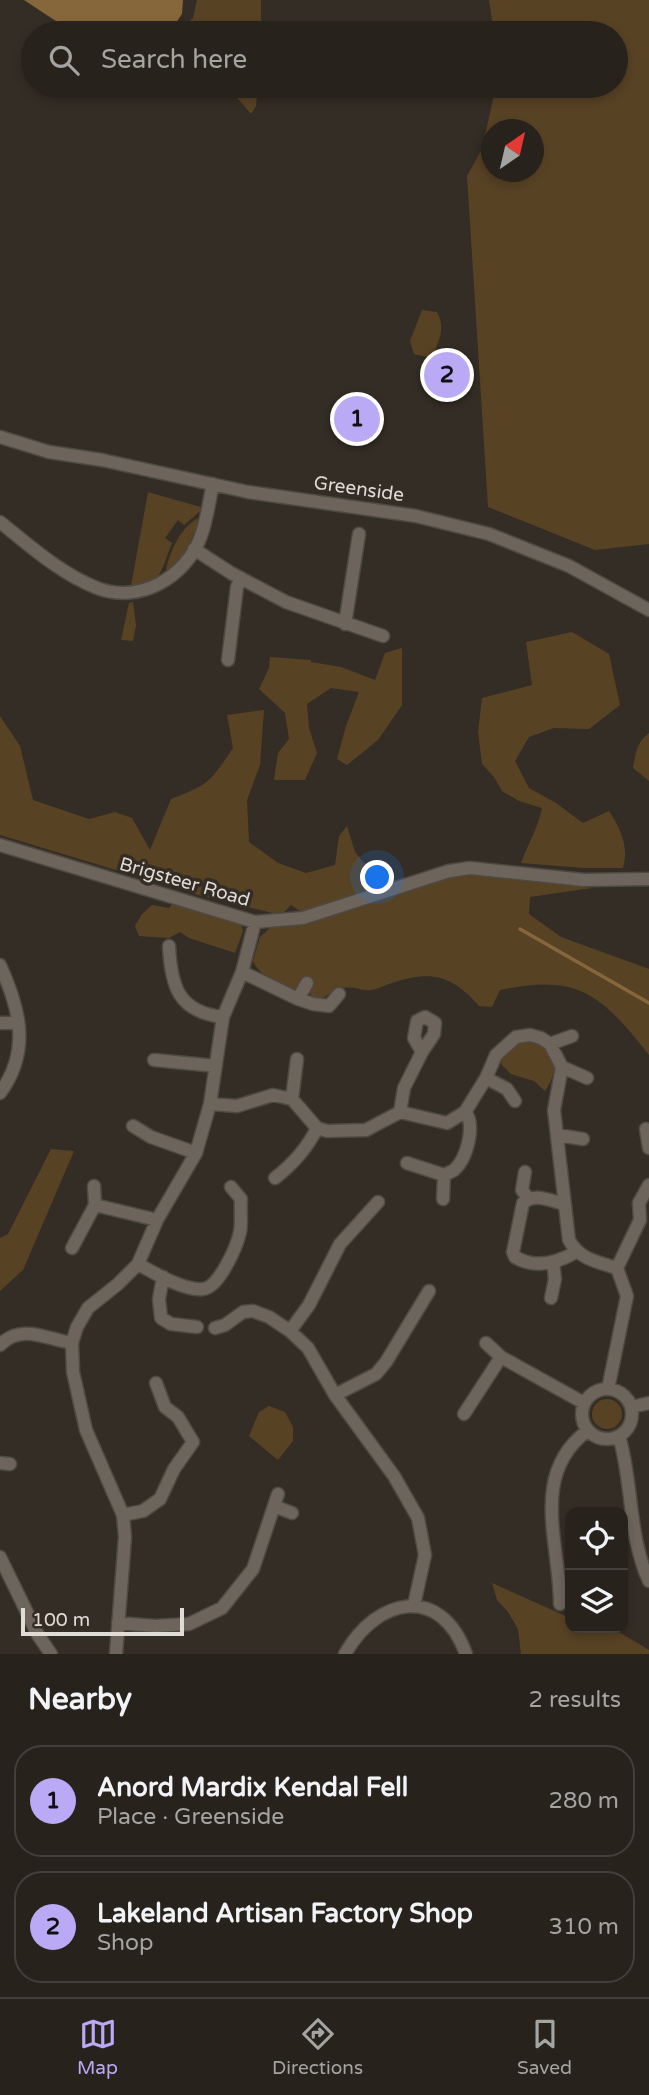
<!DOCTYPE html>
<html lang="en">
<head>
<meta charset="utf-8">
<style>
	body { margin:0; font-family:"Varela Round",sans-serif; background:#332f29; color:#f1f3f6 }
	.controls { position:absolute; right:21px; bottom:21px; display:grid; overflow:hidden; border-radius:14px; box-shadow:0 4px 10px #0003 }
	.controls button { width:63px; height:63px; display:grid; place-items:center; padding:0; border:0; border-bottom:2px solid #433f3b; background:#27221c; color:#f1f3f6; font:35px sans-serif }
	.compass { position:absolute; left:481px; top:119px; width:63px; height:63px; border-radius:50%; background:#27221c; box-shadow:0 4px 10px #0003; rotate:34deg }
	.scale { position:absolute; left:21px; bottom:18px; width:163px; box-sizing:border-box; padding-left:7px; border:4px solid #dfdbd5; border-top:0; font-size:19px; line-height:24px; white-space:nowrap; color:#dfdbd5; -webkit-text-stroke:5px #342d25; paint-order:stroke }
	.you { position:absolute; left:378px; top:878px; width:24px; height:24px; margin:-18px; border:5px solid #fff; border-radius:50%; background:#1a73e8; box-shadow:0 0 0 10px #1a73e833 }
	.badge { display:grid; place-items:center; width:46px; height:46px; border-radius:50%; background:#baaaf6; color:#111; font-size:23px; font-weight:700 }
	.pin { position:absolute; translate:-50% -50%; border:4px solid #fff; box-shadow:0 2px 7px #0006 }
	.list { margin:0; padding:0; list-style:none }
	h2 { display:flex; justify-content:space-between; align-items:center; height:91px; margin:0; padding:0 28px; font-size:30px }
	h2 small { font-size:23px; font-weight:400; color:#a4a4a3 }
	.list li { display:grid; grid-template-columns:46px 1fr auto; gap:21px; align-items:center; box-sizing:border-box; height:112px; margin:0 14px 14px; padding:0 14px; border:2px solid #433f3b; border-radius:28px }
	.list b { display:block; font-size:26px; white-space:nowrap }
	.list p { margin:0; font-size:23px; white-space:nowrap; color:#a4a4a3 }
	.list em { font-size:23px; font-style:normal; color:#a4a4a3 }
	.icon { flex:none; width:38px; height:38px; fill:none; stroke:currentColor; stroke-width:2; stroke-linecap:round; stroke-linejoin:round }
	.map { position:relative; flex:none; width:649px; height:1654px; overflow:hidden }
	.search { position:absolute; background:#27221c; box-shadow:0 4px 10px #0003; left:21px; right:21px; top:21px; height:77px; display:flex; align-items:center; gap:18px; box-sizing:border-box; padding:0 24px; border-radius:38px; color:#a4a4a3; font-size:26px }
	.sheet { height:343px; background:#27221c }
	nav { display:flex; justify-content:space-around; align-items:center; box-sizing:border-box; height:98px; border-top:2px solid #433f3b; background:#27221c; font-size:19px; color:#a4a4a3 }
	nav a { display:grid; justify-items:center; gap:4px }
	nav .on { color:#baaaf6 }
	.map>svg:first-child { display:block }
	.green { fill:#584224; fill-rule:evenodd }
	.water { fill:#86673b }
	.lines { fill:none; stroke-linecap:round; stroke-linejoin:round }
	.stream { stroke:#86673b; stroke-width:3.5 }
	.minor-casing { stroke:#4e4942; stroke-width:15 }
	.minor { stroke:#6d655c; stroke-width:12 }
	.labels { text-anchor:middle; stroke-width:7; stroke-linejoin:round; paint-order:stroke }
	.street-label { font-size:19px; fill:#dfdbd5; stroke:#342d25 }
</style>
</head>
<body>
<div class="map">
<svg width="649" height="1654" viewBox="0 0 649 1654">
	<rect width="100%" height="100%" fill="#342d25"/>
	<path class="green" d="M197 0H261V33H177L193 18Z
		M489 0H649V544L595 550 488 507 467 176 482 149 496 86H616V33H494ZM491 130H534V172H491Z
		M227 86H258L256 106 251 114Z
		M422 310 437 312C445 327 440 338 434 353L427 357 414 354 410 341Z
		M148 492 204 508 184 525 178 520 165 538 172 543C162 566 163 586 131 586Z
		M201 517 186 552 168 572 166 569C171 550 181 525 201 517Z
		M133 602 136 625 133 641 121 640 129 603Z
		M572 632 609 654 620 705 589 729 554 728 529 737 515 761 529 788 556 803 583 823 609 811C621 829 629 847 623 868H584L521 863C528 844 538 828 542 808L519 801 502 791 494 777 482 764 478 732 482 698 532 685 526 642Z
		M402 648V705L378 740 347 765 337 759 346 726 359 692 331 688 307 704 309 728 317 753 305 780H274L278 753 289 739 285 713 259 689 269 668 270 657 311 660V662L341 667 375 680 385 653Z
		M264 710 260 765 247 800 249 842 278 863 306 873 335 865 339 836 347 826 355 852 364 863 387 865 396 883 303 913 291 905 281 915 205 897 0 835V716L20 746 33 800 89 819 115 812 132 818 150 850 171 799C210 784 210 782 233 748L227 715Z
		M649 733V781L633 768C636 753 636 743 649 733Z
		M472 874 493 875 592 888 530 897 529 914 561 937 649 969V1055C602 996 580 973 500 990L492 1007 479 1006C452 975 431 970 392 983 385 985 378 989 371 990 366 991 360 989 355 988 340 986 332 991 321 1000L312 999 310 993 313 983 305 980 297 989C281 990 259 975 253 961L260 937 271 927 305 923 450 878Z
		M175 901 240 920 243 931 235 953 189 938 180 932 169 938 139 936 135 926 142 914 152 905 169 908Z
		M529 1041C557 1049 561 1068 545 1091L534 1081 511 1074 501 1064C502 1050 517 1043 529 1041Z
		M51 1149 74 1151 23 1270 0 1291V1238L8 1234Z
		M592 1414a15 15 0 1 1 30 0a15 15 0 1 1-30 0Z
		M269 1406 285 1412 293 1427V1441L278 1460 249 1436 259 1412Z
		M492 1583 570 1618V1628H612L649 1650V1654H521L518 1629 508 1612 497 1600Z"/>
	<path class="water" d="M24 0H183L182 14 169 33H74Z"/>
	<g class="lines">
		<path class="stream" d="M520 929 649 1003"/>
		<defs>
			<path id="minor" d="M0 437 49 452 102 460 248 492 416 516 489 534 569 566 649 610
				M0 522C30 546 61 574 97 588 139 604 186 578 201 536 207 520 209 501 213 484
				M194 549 231 573 286 602 383 636
				M345 624 359 534
				M228 660 237 587 241 578
				M0 845 255 922 303 918 449 871 470 868 584 880 649 879
				M169 946C171 986 178 1012 223 1017
				M0 965C20 1009 31 1051 0 1093
				M242 972 298 999 313 1004 329 1006 339 994
				M298 999 307 983
				M0 1023H18
				M550 1044 572 1036
				M154 1060 216 1066
				M562 1067 587 1078
				M486 1078 507 1089 515 1101
				M292 1099 297 1059
				M210 1104 237 1106 273 1095 292 1099 317 1128 327 1131 366 1130 400 1112 447 1123 465 1112 486 1078 496 1055 516 1037 530 1035 541 1038 550 1044 562 1067 554 1110 569 1240C579 1259 597 1262 617 1268
				M400 1112 404 1088 422 1052 414 1038 417 1021 425 1017 435 1023 434 1034 422 1052
				M133 1126 151 1137 196 1153
				M646 1129 649 1148
				M557 1135 583 1139
				M407 1163 444 1175C448 1173 451 1172 454 1170 467 1159 476 1124 465 1112
				M525 1172 522 1190 528 1198
				M275 1178C293 1164 307 1149 317 1128
				M443 1199 444 1175
				M564 1204C551 1201 534 1192 523 1203L513 1252 515 1257C535 1269 557 1263 576 1252
				M95 1205 157 1220
				M72 1248 95 1205 94 1186
				M138 1264C154 1273 184 1291 203 1289 219 1288 237 1246 240 1232 242 1221 240 1210 241 1199L231 1187
				M163 1277 159 1299 161 1318 171 1324 197 1327
				M551 1298 555 1279 553 1262
				M215 1328 225 1325 243 1312 253 1311 269 1317 290 1331 308 1348 335 1395 394 1476 418 1518 425 1555 414 1605
				M290 1331 309 1305 340 1244 378 1202
				M486 1343 501 1357 584 1403
				M0 1345C21 1323 47 1339 72 1343
				M582 1414a25 25 0 1 1 50 0a25 25 0 1 1-50 0Z
				M608 1389 627 1296 617 1268 640 1220 639 1203 649 1185
				M335 1395 376 1374 386 1362 429 1291
				M631 1407 649 1403
				M464 1414 501 1357
				M619 1436C633 1483 628 1536 649 1581
				M0 1463 10 1464
				M274 1506 292 1513
				M123 1515 143 1511 160 1499 174 1469 193 1442 178 1417 165 1407 156 1383
				M0 1557 38 1635 51 1654
				M560 1604C560 1543 529 1475 587 1431
				M118 1623 155 1626 189 1624 222 1608 253 1569 278 1494
				M116 1654 125 1537 123 1515 86 1430 73 1372 72 1343 77 1327 88 1308 118 1284 138 1264 157 1220 196 1153 210 1104 223 1017 242 972 255 922
				M345 1654C377 1597 441 1584 466 1654"/>
		</defs>
		<use href="#minor" class="minor-casing"/>
		<use href="#minor" class="minor"/>
	</g>
	<g class="labels">
		<g class="street-label">
			<text transform="translate(359 488) rotate(8)" y="7">Greenside</text>
			<text transform="translate(185 881) rotate(16)" y="7">Brigsteer Road</text>
		</g>
	</g>
</svg>
<div class="controls">
<button><svg class="icon" aria-label="locate" viewBox="0 0 24 24"><circle cx="12" cy="12" r="6"/><path d="M12 2v4M12 18v4M2 12h4M18 12h4"/></svg></button>
<button><svg class="icon" aria-label="layers" viewBox="0 0 24 24"><path d="M12 4l9 5-9 5-9-5zM3 14l9 5 9-5"/></svg></button>
</div>
<svg class="compass" viewBox="-18 -18 36 36"><path d="M0-13l5 13h-10z" fill="#e53935"/><path d="M0 13l5-13h-10z" fill="#a4a4a3"/></svg>
<div class="scale">100 m</div>
<div class="you"></div>
<div class="pin badge" style="left:357px;top:419px">1</div>
<div class="pin badge" style="left:447px;top:375px">2</div>
<div class="search"><svg class="icon" aria-label="search" viewBox="0 0 24 24"><circle cx="10" cy="10" r="6"/><path d="M15 15l6 6"/></svg>Search here</div>
</div>
<section class="sheet">
<h2>Nearby<small>2 results</small></h2>
<ul class="list">
<li><span class="badge">1</span><div><b>Anord Mardix Kendal Fell</b><p>Place · Greenside</p></div><em>280 m</em></li>
<li><span class="badge">2</span><div><b>Lakeland Artisan Factory Shop</b><p>Shop</p></div><em>310 m</em></li>
</ul>
</section>
<nav>
<a class="on"><svg class="icon" aria-label="map" viewBox="0 0 24 24"><path d="M3 6l6-2 6 2 6-2v14l-6 2-6-2-6 2zM9 4v14M15 6v14"/></svg>Map</a>
<a><svg class="icon" aria-label="directions" viewBox="0 0 24 24"><path d="M12 3l9 9-9 9-9-9zM9 14v-3h6M13 9l2 2-2 2"/></svg>Directions</a>
<a><svg class="icon" aria-label="saved" viewBox="0 0 24 24"><path d="M7 4h10v16l-5-4-5 4z"/></svg>Saved</a>
</nav>
</body>
</html>
